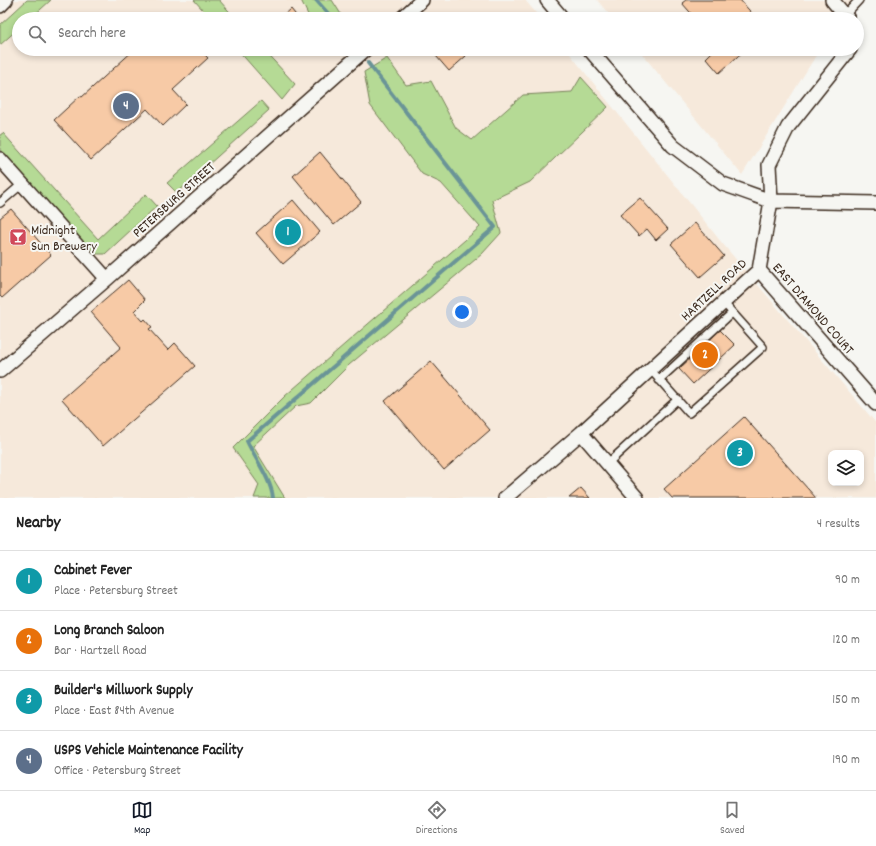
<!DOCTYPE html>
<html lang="en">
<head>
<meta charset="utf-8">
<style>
	body { margin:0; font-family:Dekko,sans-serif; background:#f2f2f2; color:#222 }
	.controls { position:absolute; right:12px; bottom:12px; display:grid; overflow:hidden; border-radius:8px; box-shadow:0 2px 6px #0003 }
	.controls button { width:36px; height:36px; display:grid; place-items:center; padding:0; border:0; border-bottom:1px solid #e0e0e0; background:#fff; color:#222; font:20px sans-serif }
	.you { position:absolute; left:462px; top:312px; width:14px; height:14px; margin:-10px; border:3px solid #fff; border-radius:50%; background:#1a73e8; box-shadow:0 0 0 6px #1a73e833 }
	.badge { display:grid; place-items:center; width:26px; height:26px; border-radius:50%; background:#111827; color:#fff; font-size:13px; font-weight:700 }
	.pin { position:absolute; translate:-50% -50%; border:2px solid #fff; box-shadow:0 1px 4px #0006 }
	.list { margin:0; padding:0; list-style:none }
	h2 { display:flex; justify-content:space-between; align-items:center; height:52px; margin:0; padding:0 16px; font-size:17px }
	h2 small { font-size:13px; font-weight:400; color:#767676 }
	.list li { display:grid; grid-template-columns:26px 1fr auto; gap:12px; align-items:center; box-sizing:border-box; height:60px; padding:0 16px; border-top:1px solid #e0e0e0 }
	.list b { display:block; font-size:15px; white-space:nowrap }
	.list p { margin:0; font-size:13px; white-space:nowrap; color:#767676 }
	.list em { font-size:13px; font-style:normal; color:#767676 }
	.icon { flex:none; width:22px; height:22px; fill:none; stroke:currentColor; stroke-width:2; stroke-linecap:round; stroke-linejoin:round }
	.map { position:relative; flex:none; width:876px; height:498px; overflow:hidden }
	.search { position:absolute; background:#fff; box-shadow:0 2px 6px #0003; left:12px; right:12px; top:12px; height:44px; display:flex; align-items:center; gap:10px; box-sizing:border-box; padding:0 14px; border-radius:22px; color:#767676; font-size:15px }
	.sheet { height:292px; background:#fff }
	nav { display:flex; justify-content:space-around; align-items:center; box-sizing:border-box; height:56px; border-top:1px solid #e0e0e0; background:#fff; font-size:11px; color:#767676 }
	nav a { display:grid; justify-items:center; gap:2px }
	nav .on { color:#111827 }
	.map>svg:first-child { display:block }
	.built { fill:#f6e9db; fill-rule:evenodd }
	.green { fill:#b5da95; stroke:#78825a }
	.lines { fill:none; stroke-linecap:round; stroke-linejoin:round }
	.stream { stroke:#6a9497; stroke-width:4 }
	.building { fill:#f7caa6; stroke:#3b2a1e }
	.lane-casing { stroke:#3b2a1e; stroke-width:10 }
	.street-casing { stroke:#3b2a1e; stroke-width:16 }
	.lane { stroke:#f6f6f2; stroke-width:7 }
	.street { stroke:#f6f6f2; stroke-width:13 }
	.labels { text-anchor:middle; stroke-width:4; stroke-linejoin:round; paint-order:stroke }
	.street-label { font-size:14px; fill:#3b2a1e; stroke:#f6f6f2 }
	.poi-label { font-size:14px; fill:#3b2a1e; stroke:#f6f6f2; text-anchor:start }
</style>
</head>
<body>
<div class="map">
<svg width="876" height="498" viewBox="0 0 876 498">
	<rect width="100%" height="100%" fill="#f6f6f2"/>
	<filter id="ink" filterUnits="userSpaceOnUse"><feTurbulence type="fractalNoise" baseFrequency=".025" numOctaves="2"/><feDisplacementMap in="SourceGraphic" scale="8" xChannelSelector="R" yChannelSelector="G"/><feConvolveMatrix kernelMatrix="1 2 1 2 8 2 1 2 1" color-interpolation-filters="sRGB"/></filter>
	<g filter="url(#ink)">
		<path class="built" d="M0 0H525L541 19H19V49H566L722 243 876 423V498H0ZM831 453H861V483H831Z
			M597 0H863L846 19H613Z
			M638 49H820L742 175Z"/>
		<path class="green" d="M27 0H51L30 19H19V28L0 45V25Z
			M194 0H219L236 19H211Z
			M301 0H332L344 19H310Z
			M237 49H263L295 84 282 100Z
			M387 58 406 85 431 81 456 128 472 140 523 95 572 92 581 77 608 107 530 182 492 200 501 233 482 254 349 365 311 403 296 406 253 446 285 498H254L259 485 233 448 285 396 480 227 441 183 422 174 370 105 364 72Z
			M261 101 269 110 177 193 167 183Z
			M3 133 98 239 146 194 157 206 105 254H90L0 150V135Z"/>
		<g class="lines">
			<path class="stream" d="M316 0 333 19
				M273 498C271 479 255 459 247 441L495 227 368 63"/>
		</g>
		<path class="building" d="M686 0H740L757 19H696L682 3Z
			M291 9 299 19H280Z
			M185 13 190 19H178Z
			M135 49H210L204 54 208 58 173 90 186 104 163 126 147 109 91 160 54 120 80 96 82 97Z
			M430 49H460L466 56 449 71Z
			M715 49H746L719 73 706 58Z
			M320 152 361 202 334 225 293 176Z
			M640 198 668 229 656 240 647 229 639 236 620 215Z
			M293 200 320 232 283 264 256 233Z
			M11 209 51 255 2 298 0 296V218Z
			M695 223 724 256 700 277 671 244Z
			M128 280 145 300 134 311 143 321 145 319 152 327 149 329 168 350 175 343 195 366 103 446 62 399 121 347 91 312Z
			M720 330 735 345 693 384 679 369Z
			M431 361 490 430 444 470 385 401Z
			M744 417 816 498H672L664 489Z
			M581 488 590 498H569Z"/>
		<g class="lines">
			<defs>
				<path id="lane" d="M845 15 859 0
					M0 203 22 184
					M650 369 689 413 763 347 723 302
					M659 380 732 313
					M608 463 678 399"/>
				<path id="street" d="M547 0 563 19
					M832 0 848 19
					M0 6 6 0
					M401 19 422 0
					M589 49 673 146 723 184 771 201 876 203
					M0 159 107 279
					M759 270 876 404
					M0 371 107 279 366 49
					M581 433 637 498
					M505 498 581 433 759 270 771 201 769 165 788 127 850 49"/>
			</defs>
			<use href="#lane" class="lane-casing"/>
			<use href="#street" class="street-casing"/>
			<use href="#lane" class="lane"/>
			<use href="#street" class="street"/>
		</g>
	</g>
	<defs>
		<symbol id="bar-square" viewBox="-11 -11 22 22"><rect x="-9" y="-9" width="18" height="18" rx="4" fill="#d1495b" stroke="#f6f6f2"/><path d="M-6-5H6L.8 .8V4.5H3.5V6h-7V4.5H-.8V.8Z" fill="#fff"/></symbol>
	</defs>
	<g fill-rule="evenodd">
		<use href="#bar-square" x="8" y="227" width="20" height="20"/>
	</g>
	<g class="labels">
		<g class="street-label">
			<text transform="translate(173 199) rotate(-42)" y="5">PETERSBURG STREET</text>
			<text transform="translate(713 289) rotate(-43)" y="5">HARTZELL ROAD</text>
			<text transform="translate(814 308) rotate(49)" y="5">EAST DIAMOND COURT</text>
		</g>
		<g class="poi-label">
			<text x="31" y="234">Midnight<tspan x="31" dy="16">Sun Brewery</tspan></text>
		</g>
	</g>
</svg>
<div class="controls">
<button><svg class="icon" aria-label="layers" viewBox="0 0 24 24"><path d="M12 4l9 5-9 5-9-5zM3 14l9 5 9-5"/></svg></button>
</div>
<div class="you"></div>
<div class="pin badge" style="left:288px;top:232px;background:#0f9aa8">1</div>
<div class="pin badge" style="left:705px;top:355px;background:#e8710a">2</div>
<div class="pin badge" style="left:740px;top:453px;background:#0f9aa8">3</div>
<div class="pin badge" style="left:126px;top:106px;background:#5c6f8a">4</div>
<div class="search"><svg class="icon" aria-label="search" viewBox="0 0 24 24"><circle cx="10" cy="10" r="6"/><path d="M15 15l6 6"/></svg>Search here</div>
</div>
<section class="sheet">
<h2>Nearby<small>4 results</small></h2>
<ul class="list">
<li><span class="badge" style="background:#0f9aa8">1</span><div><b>Cabinet Fever</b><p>Place · Petersburg Street</p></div><em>90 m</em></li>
<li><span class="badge" style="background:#e8710a">2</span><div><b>Long Branch Saloon</b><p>Bar · Hartzell Road</p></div><em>120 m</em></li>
<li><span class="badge" style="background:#0f9aa8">3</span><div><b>Builder's Millwork Supply</b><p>Place · East 84th Avenue</p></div><em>150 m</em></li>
<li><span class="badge" style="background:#5c6f8a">4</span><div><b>USPS Vehicle Maintenance Facility</b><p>Office · Petersburg Street</p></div><em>190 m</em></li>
</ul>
</section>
<nav>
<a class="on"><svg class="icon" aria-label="map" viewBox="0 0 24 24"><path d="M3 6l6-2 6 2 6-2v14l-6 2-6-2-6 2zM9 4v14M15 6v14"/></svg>Map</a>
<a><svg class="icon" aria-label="directions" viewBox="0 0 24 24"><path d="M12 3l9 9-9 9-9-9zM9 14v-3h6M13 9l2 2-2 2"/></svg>Directions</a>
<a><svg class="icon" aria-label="saved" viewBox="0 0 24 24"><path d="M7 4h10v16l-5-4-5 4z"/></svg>Saved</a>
</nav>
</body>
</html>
